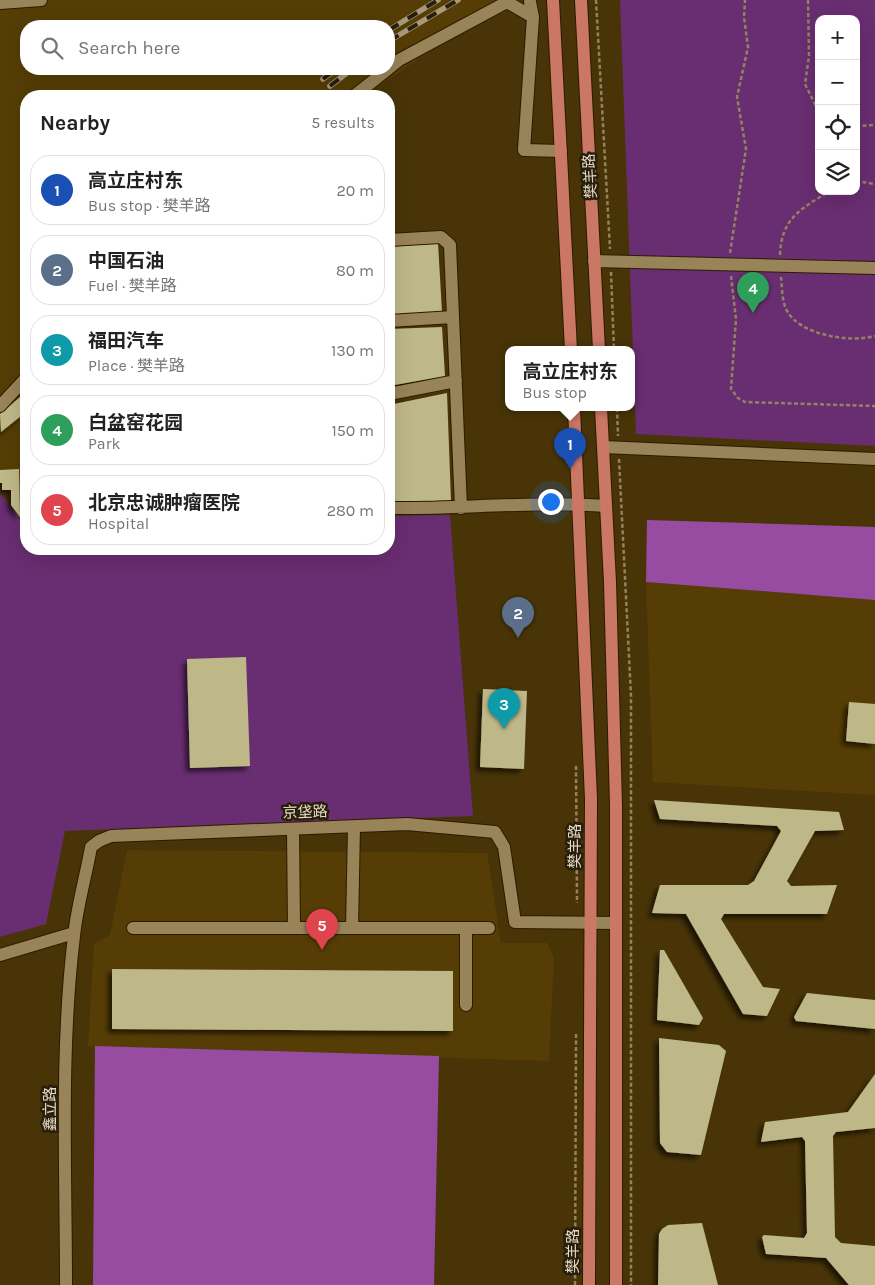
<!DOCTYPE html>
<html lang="en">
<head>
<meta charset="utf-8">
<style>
	body { margin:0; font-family:Karla,"Noto Sans SC",sans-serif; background:#f2f2f2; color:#222 }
	.controls { position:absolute; right:15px; top:15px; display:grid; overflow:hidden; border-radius:10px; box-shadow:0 5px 20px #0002 }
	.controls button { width:45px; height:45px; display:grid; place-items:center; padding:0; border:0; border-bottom:1px solid #e0e0e0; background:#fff; color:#222; font:25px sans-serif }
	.you { position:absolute; left:550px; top:501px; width:18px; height:18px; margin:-12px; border:4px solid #fff; border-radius:50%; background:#1a73e8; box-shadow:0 0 0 8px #1a73e833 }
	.badge { display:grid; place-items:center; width:32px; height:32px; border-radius:50%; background:#111827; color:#fff; font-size:16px; font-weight:700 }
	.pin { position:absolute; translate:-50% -41px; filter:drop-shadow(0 1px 2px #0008) }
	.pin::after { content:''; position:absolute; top:26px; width:18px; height:15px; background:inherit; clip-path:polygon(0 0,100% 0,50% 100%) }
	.popup { position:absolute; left:505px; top:346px; width:130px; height:65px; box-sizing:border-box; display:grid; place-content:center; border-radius:10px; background:#fff; filter:drop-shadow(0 1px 4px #0005); font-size:16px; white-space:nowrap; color:#767676 }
	.popup b { font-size:19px; color:#222 }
	.popup::after { content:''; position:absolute; left:50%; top:100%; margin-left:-10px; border:10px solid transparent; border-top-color:#fff }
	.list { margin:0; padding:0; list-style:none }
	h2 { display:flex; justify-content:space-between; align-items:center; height:65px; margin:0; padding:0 20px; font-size:21px }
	h2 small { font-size:16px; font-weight:400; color:#767676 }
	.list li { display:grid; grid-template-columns:32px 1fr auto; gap:15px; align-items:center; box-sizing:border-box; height:70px; margin:0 10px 10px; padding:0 10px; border:1px solid #e0e0e0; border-radius:20px }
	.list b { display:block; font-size:19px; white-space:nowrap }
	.list p { margin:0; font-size:16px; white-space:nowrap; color:#767676 }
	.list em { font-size:16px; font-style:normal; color:#767676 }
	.icon { flex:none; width:28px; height:28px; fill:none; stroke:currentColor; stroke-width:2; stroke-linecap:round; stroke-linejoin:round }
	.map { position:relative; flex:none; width:875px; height:1285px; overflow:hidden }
	.search { position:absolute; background:#fff; box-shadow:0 5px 20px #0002; left:20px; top:20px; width:375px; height:55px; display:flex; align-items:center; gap:12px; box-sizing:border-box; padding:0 18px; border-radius:20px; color:#767676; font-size:19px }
	.panel { position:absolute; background:#fff; box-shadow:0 5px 20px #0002; left:20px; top:90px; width:375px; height:465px; border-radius:20px }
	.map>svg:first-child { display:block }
	.built { fill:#553d05; fill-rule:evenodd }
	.green { fill:#692d71; fill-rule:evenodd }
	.forest { fill:#974ca2 }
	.building { fill:#beb889; filter:url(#shadow) }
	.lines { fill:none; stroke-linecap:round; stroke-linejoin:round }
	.minor-casing { stroke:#2b1c00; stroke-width:14 }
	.major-casing { stroke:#2b1c00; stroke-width:14 }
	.path { stroke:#938361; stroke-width:2.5; stroke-dasharray:4 2.5; stroke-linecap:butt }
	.minor { stroke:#998359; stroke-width:12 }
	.major { stroke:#cb7766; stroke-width:12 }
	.rail-casing { stroke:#a8997a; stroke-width:5.5 }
	.rail { stroke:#271e0c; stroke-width:4; stroke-dasharray:11; stroke-linecap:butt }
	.labels { text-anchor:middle; stroke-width:5; stroke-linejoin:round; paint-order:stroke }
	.street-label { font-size:15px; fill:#e6dac4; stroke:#271e0c }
</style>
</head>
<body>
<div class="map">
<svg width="875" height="1285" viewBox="0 0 875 1285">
	<defs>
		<filter id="shadow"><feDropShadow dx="-4" dy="4" stdDeviation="2.5" flood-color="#0009"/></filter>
	</defs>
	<rect width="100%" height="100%" fill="#483407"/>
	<path class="built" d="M0 0H516L434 48 365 96H26L25 527 0 492ZM26 26H389V69H26Z
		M646 582 875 600V795L653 782Z
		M127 850 487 853 501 943H547L554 957 549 1061 88 1046 94 944 110 935Z"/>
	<path class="green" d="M620 0H875V446L636 434ZM819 19H856V191H819Z
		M0 492 26 527V549H389V516L450 515 473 816 65 831 46 924 0 937Z"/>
	<path class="forest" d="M647 520 875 527V600L646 582Z
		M95 1046 439 1056 434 1285H93Z"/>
	<path class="building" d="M438 243 442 312 389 315V247Z
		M442 327 445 376 389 386V329Z
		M26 392V412L1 432 0 414Z
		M447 393 451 501 389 502V405Z
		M19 469 20 517 11 505V490H2V483H0V470Z
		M246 657 250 766 190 768 187 659Z
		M483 689 527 691 524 769 480 767Z
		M849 702 875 704V744L846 741Z
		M654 800 839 812 844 830 815 831 787 881 791 886 837 885 827 914H724L721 919 763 987 780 989 767 1016 743 1014 686 914 652 913 660 885H748L754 881 781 831 777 826 660 819Z
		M660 950H664L703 1018 699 1025 657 1020Z
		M112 969 453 971V1031L112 1029Z
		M807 993 875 1000V1029L796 1021 794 1017Z
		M659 1038 719 1045 726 1051 701 1155 667 1152 660 1143Z
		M875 1074V1128L836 1132 833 1136 835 1237 841 1243 875 1246V1285H849L826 1258 766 1254 762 1237 764 1235 804 1238 807 1233 805 1141 802 1137 761 1142 765 1122 848 1112Z
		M702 1223 718 1285H658L659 1234 662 1229 668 1225Z"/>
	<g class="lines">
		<defs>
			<path id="minor" d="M530 2 533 17 524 150 561 151
				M0 3 41 0
				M389 68 399 60 507 2 533 17
				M354 96 388 69
				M389 240 441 237 450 245 461 508
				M594 261 875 268
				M389 321 453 317
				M389 394 456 381
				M0 406 26 378
				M603 447 875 459
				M389 508C461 509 533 501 606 506
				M293 829 294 928
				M133 928H489
				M352 928 354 827
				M466 928V1005
				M0 955 74 933
				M66 1285C66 1169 60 1052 74 936 77 906 86 876 91 847L99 841 111 836 407 824 495 832 504 847 515 922 616 923"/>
			<path id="major" d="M553 0 571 350
				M581 0 599 350
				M574 408 591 799 589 1285
				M601 408 610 582 616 805V1285"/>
		</defs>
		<use href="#minor" class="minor-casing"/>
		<use href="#major" class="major-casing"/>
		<path class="path" d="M596 0 610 249
			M808 0 809 56 805 84 819 112
			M856 126 875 125
			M856 181 875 184
			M730 253 746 149 737 97 748 47 744 17 745 0
			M780 255C781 218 802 208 830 191
			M611 272 614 350
			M731 276 736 319 731 389 738 398 745 402 875 406
			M781 277C782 287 782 300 786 309 798 335 850 343 875 336
			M617 408 618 436
			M619 459 631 696V1285
			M576 766 577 903
			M575 1285 576 1034"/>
		<use href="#minor" class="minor"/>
		<use href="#major" class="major"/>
		<defs>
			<path id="rail" d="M389 30 438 0
				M389 41 458 0
				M323 79 336 69
				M330 86 352 69"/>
		</defs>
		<use href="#rail" class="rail-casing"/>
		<use href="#rail" class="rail"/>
	</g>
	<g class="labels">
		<g class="street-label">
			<text transform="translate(590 176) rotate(-93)" y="5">樊羊路</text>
			<text transform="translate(305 812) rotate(-2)" y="5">京垡路</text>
			<text transform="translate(575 846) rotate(-90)" y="5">樊羊路</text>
			<text transform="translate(50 1109) rotate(-90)" y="5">鑫立路</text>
			<text transform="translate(573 1251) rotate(-90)" y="5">樊羊路</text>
		</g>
	</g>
</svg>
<div class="controls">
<button>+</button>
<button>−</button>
<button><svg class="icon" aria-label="locate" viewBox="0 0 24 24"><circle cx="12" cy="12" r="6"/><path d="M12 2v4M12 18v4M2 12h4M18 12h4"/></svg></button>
<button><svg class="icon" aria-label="layers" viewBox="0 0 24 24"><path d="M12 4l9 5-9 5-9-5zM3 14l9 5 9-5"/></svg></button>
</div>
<div class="you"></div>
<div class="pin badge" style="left:570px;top:469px;background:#1a4fb4">1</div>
<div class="popup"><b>高立庄村东</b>Bus stop</div>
<div class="pin badge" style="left:518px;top:638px;background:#5c6f8a">2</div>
<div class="pin badge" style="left:504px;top:729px;background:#0f9aa8">3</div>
<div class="pin badge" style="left:753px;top:313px;background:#2e9e5b">4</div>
<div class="pin badge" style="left:322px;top:950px;background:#e0444e">5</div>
<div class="search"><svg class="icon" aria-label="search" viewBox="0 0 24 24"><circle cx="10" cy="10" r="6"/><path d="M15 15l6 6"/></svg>Search here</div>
<section class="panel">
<h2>Nearby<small>5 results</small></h2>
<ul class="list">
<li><span class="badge" style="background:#1a4fb4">1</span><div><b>高立庄村东</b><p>Bus stop · 樊羊路</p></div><em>20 m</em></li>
<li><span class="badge" style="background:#5c6f8a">2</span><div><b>中国石油</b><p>Fuel · 樊羊路</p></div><em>80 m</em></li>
<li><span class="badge" style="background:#0f9aa8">3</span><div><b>福田汽车</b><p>Place · 樊羊路</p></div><em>130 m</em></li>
<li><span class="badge" style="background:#2e9e5b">4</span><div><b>白盆窑花园</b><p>Park</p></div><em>150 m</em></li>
<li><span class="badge" style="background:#e0444e">5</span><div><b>北京忠诚肿瘤医院</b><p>Hospital</p></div><em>280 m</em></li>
</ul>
</section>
</div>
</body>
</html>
